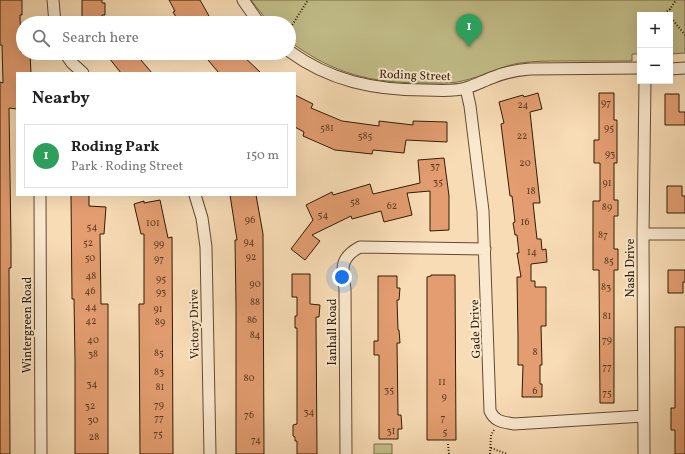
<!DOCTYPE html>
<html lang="en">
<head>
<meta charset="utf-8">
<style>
	body { margin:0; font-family:Vollkorn,serif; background:#f2f2f2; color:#222 }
	.controls { position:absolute; right:12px; top:12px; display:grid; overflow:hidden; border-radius:0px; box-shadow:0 4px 16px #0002 }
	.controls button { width:36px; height:36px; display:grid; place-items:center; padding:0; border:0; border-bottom:1px solid #e0e0e0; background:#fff; color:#222; font:20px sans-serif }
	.you { position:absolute; left:342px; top:277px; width:14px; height:14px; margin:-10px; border:3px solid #fff; border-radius:50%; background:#1a73e8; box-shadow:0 0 0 6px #1a73e833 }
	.badge { display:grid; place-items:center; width:26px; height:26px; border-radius:50%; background:#1a73e8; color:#fff; font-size:13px; font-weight:700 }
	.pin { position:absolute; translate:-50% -33px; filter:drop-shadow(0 1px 2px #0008) }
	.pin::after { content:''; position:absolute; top:21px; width:14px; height:12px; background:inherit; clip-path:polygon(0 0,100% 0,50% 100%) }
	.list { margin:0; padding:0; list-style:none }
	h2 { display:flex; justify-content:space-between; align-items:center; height:52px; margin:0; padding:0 16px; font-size:17px }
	h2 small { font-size:13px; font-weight:400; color:#767676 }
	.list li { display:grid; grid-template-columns:26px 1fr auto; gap:12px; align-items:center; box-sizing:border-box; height:64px; margin:0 8px 8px; padding:0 8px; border:1px solid #e0e0e0; border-radius:0px }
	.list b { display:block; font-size:15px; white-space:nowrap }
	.list p { margin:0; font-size:13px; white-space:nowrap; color:#767676 }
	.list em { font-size:13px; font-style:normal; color:#767676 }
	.icon { flex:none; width:22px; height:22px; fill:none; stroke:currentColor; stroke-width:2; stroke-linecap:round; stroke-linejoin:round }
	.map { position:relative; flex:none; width:685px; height:454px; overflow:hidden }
	.search { position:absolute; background:#fff; box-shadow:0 4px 16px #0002; left:16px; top:16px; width:280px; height:44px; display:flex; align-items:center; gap:10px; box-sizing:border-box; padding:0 14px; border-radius:22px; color:#767676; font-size:15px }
	.panel { position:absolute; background:#fff; box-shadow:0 4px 16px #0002; left:16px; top:72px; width:280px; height:124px; border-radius:0px }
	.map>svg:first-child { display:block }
	.green { fill:#c3bf8a; stroke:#786e46 }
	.building { fill:#e39d70; stroke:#2e1c03 }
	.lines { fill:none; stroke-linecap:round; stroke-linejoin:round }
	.street-casing { stroke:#604c30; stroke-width:13 }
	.path { stroke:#2e1c03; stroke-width:2; stroke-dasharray:1 2; stroke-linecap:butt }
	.street { stroke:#fae8cf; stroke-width:11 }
	.labels { text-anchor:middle; stroke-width:4; stroke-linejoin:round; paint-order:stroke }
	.number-label { font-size:10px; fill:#5b3c1e }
	.street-label { font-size:12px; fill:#2e1c03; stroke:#fae8cf }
</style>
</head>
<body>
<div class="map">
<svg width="685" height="454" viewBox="0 0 685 454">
	<rect width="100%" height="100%" fill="#f8dcb5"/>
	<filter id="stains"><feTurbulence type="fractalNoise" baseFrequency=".005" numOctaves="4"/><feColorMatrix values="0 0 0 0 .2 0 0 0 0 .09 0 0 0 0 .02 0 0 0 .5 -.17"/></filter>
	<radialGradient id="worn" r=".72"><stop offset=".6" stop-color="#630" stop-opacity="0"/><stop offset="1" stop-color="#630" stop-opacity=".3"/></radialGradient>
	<path class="green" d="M251 0H685V53L670 54V15H640V54H632V61C609 61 586 61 562 61 548 61 534 61 520 63 500 66 482 77 462 81 450 84 437 83 425 83 370 83 334 74 289 41V23H269Z
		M374 444H392V454H374Z"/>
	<path class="building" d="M0 0H22V15H20L21 52 30 53 31 73H17V109L9 108 11 244V268H9L10 454H0V82L3 83 2 45H0Z
		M82 0H102V3H105V15H102V21H82Z
		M169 0H200L213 23H180L173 12 175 11Z
		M105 53H135L152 73H121Z
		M202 53H240L261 73H219Z
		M538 93 542 109 530 112 540 203H533L537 239H541L542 250 546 249 547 262 531 264V281H535V287H546V326H541L542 365H540V384H542V397H522L523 365H518V336L517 277H521L517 253H519L517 235H515L513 223 515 222 512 196H510L501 124 504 123 499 102 523 95 524 97Z
		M599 93H614V120H617V163H614V200H618V216H614V249H618V270H614V403H600L599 270H593V201H600V163H594V140H599Z
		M665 94H679V112H685V125H665Z
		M295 95 313 104 311 108 342 121 379 126V121L413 125V121L447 122V142L406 140 404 153 373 150 372 154 335 150 303 136 304 132 295 127Z
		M444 158 449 196V230L430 231V191L407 193 412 215 384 222 381 211 352 219 351 216 312 235 320 241 305 260 291 249 313 220 306 205 332 192 333 195 370 184 373 194 420 183 418 160Z
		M667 186H682V196H685V213H667Z
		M71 195H89V206L106 207 104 234H100L101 304H108V454H75V361L74 299H72Z
		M230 195H256L263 234 264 454H236V305L235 240H237Z
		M160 200 168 238 172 237 173 454H140L139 304H144V234H141L134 204 144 201V203Z
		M668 270H685V282H683V293H668Z
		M292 274H310V304L320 305 319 317H316L317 454H297V441H295V437L293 436V425L297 424V328H295V316H297V297H292Z
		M431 275H455L456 440H427V277L431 276Z
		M378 276H397V288H400L399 300H397L398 330H399L400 343H397L398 415H401L402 429H398V439H379V355H374V341H378Z
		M675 327H685V454H675V430H671V408H675Z"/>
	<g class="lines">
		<defs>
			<path id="street" d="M53 0 55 23
				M243 0 259 23
				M289 51C330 81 374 90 424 90 438 90 452 92 466 88 476 85 485 80 494 77 506 72 517 70 530 69L640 68
				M65 53 72 63 83 73
				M670 69 685 68
				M466 88 470 106 483 211 490 411C495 422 503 422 514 424L644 416
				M40 195 41 454
				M195 195 202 218 206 247 210 454
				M643 234H685
				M346 454 345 289C342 269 339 258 360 247L485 249
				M644 454 643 234 645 81"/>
		</defs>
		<use href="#street" class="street-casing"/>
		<path class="path" d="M670 9 672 19 685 35
			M662 15 670 9 676 0
			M289 30 308 0
			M448 444 449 454
			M491 448 507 454
			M490 454 491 435 494 430"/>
		<use href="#street" class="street"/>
	</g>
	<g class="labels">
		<g class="number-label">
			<text x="606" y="106">97</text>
			<text x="523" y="108">24</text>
			<text x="327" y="131">581</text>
			<text x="609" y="131">95</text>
			<text x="365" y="139">585</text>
			<text x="522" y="139">22</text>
			<text x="610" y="157">93</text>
			<text x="525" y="166">20</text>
			<text x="435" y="169">37</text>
			<text x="438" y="185">35</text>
			<text x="607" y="186">91</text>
			<text x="531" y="194">18</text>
			<text x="355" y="205">58</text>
			<text x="392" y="209">62</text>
			<text x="607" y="210">89</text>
			<text x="323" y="218">54</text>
			<text x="250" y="223">96</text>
			<text x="525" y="225">16</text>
			<text x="153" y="226">101</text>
			<text x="92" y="230">54</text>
			<text x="603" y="238">87</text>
			<text x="249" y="245">94</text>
			<text x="88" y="246">52</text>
			<text x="159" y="247">99</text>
			<text x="532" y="255">14</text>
			<text x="251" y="260">92</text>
			<text x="90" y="261">50</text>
			<text x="159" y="262">97</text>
			<text x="609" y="264">85</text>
			<text x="91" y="279">48</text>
			<text x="161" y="282">95</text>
			<text x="255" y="287">90</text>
			<text x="606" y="290">83</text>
			<text x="90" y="294">46</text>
			<text x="161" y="295">93</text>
			<text x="255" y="305">88</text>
			<text x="91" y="310">44</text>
			<text x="158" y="312">91</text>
			<text x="607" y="319">81</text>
			<text x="252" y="323">86</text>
			<text x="91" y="324">42</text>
			<text x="160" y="325">89</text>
			<text x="255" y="338">84</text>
			<text x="93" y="343">40</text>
			<text x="607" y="343">79</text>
			<text x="535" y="355">8</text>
			<text x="159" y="356">85</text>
			<text x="93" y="357">38</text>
			<text x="607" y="370">77</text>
			<text x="159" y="375">83</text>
			<text x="249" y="381">80</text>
			<text x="442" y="385">11</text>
			<text x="92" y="387">34</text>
			<text x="160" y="390">81</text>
			<text x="389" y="393">35</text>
			<text x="535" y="394">6</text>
			<text x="607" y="396">75</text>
			<text x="444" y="400">9</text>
			<text x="159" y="408">79</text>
			<text x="90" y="409">32</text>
			<text x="309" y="415">34</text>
			<text x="249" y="418">76</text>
			<text x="159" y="421">77</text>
			<text x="443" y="421">7</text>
			<text x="93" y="423">30</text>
			<text x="391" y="434">31</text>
			<text x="445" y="435">5</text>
			<text x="158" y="437">75</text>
			<text x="94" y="440">28</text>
			<text x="256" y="443">74</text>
		</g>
		<g class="street-label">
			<text transform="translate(415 75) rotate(2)" y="4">Roding Street</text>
			<text transform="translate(630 268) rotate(-90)" y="4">Nash Drive</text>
			<text transform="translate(194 324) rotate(-91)" y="4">Victory Drive</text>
			<text transform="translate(27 325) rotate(-90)" y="4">Wintergreen Road</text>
			<text transform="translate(475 329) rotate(-92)" y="4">Gade Drive</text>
			<text transform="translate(332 332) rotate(-90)" y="4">Ianhall Road</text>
		</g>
	</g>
	<rect width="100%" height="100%" filter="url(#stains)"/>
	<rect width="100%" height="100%" fill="url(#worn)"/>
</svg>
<div class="controls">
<button>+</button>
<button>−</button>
</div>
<div class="you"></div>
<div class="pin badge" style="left:469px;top:47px;background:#2e9e5b">1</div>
<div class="search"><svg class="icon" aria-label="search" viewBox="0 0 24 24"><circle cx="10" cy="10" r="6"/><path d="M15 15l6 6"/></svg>Search here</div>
<section class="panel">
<h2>Nearby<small></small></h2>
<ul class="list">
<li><span class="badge" style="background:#2e9e5b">1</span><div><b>Roding Park</b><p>Park · Roding Street</p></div><em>150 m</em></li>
</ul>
</section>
</div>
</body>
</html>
